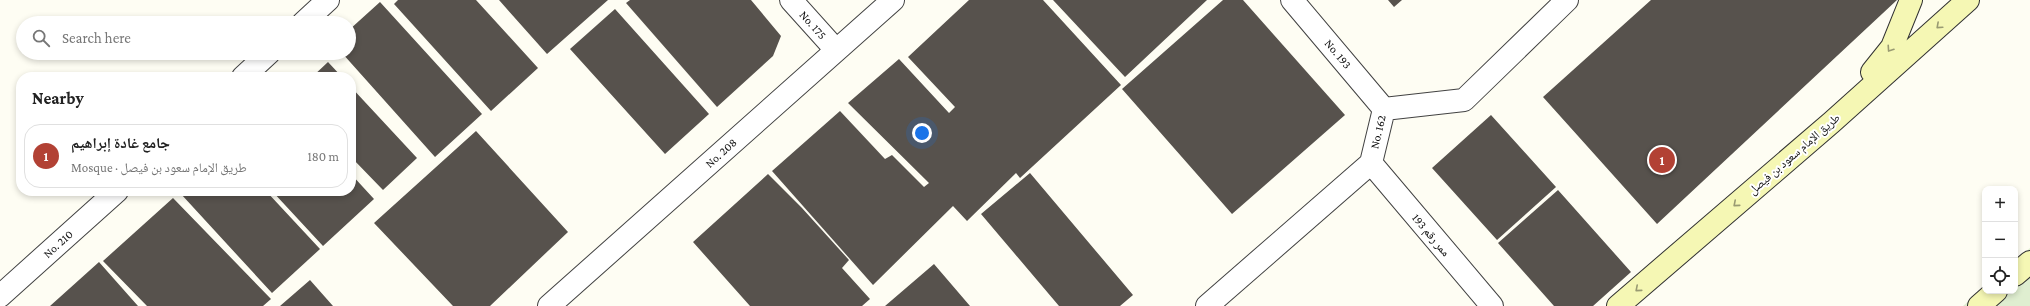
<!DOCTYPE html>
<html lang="en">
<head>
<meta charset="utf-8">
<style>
	body { margin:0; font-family:"Crimson Pro","Noto Naskh Arabic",serif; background:#f6f6f6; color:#222 }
	.controls { position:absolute; right:12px; bottom:12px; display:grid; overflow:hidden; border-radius:8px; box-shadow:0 2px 6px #0003 }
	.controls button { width:36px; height:36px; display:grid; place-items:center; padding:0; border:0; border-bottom:1px solid #e0e0e0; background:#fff; color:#222; font:20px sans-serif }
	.you { position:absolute; left:922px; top:133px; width:14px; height:14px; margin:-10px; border:3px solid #fff; border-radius:50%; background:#1a73e8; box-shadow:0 0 0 6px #1a73e833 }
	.badge { display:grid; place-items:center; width:26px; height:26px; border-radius:50%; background:#b24134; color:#fff; font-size:13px; font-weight:700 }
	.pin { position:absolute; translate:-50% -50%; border:2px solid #fff; box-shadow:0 1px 4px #0006 }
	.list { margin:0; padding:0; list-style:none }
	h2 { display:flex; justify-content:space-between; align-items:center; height:52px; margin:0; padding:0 16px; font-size:17px }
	h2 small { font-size:13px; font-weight:400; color:#767676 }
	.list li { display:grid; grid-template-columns:26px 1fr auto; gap:12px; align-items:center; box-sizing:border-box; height:64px; margin:0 8px 8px; padding:0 8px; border:1px solid #e0e0e0; border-radius:16px }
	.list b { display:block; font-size:15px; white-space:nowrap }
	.list p { margin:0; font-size:13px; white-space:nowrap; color:#767676 }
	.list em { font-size:13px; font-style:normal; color:#767676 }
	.icon { flex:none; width:22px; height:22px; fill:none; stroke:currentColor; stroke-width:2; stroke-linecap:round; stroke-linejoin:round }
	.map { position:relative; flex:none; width:2030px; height:306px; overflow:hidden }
	.search { position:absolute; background:#fff; box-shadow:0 2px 6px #0003; left:16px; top:16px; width:340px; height:44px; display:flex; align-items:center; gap:10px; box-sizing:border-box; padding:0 14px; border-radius:22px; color:#767676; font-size:15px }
	.panel { position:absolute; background:#fff; box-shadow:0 2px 6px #0003; left:16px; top:72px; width:340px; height:124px; border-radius:16px }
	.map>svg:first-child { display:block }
	.pitch { fill:#dfeed0 }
	.building { fill:#57524d }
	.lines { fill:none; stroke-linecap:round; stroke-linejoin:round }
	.minor-casing { stroke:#424242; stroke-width:24 }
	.secondary-casing { stroke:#313131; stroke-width:24 }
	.minor { stroke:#fff; stroke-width:22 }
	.secondary { stroke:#f5f7b4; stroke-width:22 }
	.oneway { stroke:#999a72 }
	.labels { text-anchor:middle; stroke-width:4; stroke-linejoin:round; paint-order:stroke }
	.street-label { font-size:12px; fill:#0f0f0f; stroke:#fff }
</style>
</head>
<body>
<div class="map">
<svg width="2030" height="306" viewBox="0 0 2030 306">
	<rect width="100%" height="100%" fill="#fefdf3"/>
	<path class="pitch" d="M2030 248V306H1963L1985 287V291H2015V261Z"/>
	<path class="building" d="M398 0H476L538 68 491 111 394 4Z
		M499 0H608L547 54Z
		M630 0H751L781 36 773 56 717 107 626 3Z
		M969 0H1043L1121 85 1020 178 1016 173 967 221 953 206 873 285 772 171 840 111 885 159 892 155 924 187 929 183 848 103 899 59 949 113 955 107 908 57Z
		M1053 0H1207L1125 77Z
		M1223 0H1243L1345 115 1232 214 1122 89Z
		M1388 0H1402L1394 7Z
		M1651 0H1897L1657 224 1543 97Z
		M380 2 482 114 435 157 342 53H349V30Z
		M615 9 709 114 665 154 570 49Z
		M328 62 342 77H312Z
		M351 87 417 158 383 190 351 157Z
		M1491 115 1556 187 1497 240 1432 168Z
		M476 131 568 232 490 306H453L374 223Z
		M1030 173 1133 295 1120 306H1059L981 214Z
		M351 174 374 199 323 246 272 191H351Z
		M768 174 802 208 849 260 842 268 870 299 862 306H750L693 242Z
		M1558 190 1631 272 1593 306H1554L1498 243Z
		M185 191H266L320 249 272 293 181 194Z
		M173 198 271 299 263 306H147L103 261Z
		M99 262 138 306H50Z
		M934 264 970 306H885Z
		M310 280 333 306H280Z"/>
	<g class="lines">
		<defs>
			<path id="minor" d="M791 0 836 50
				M1292 0 1384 109
				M303 23 328 0
				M243 77 269 53
				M1384 109 1464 100 1567 0
				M1371 163 1492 306
				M0 296 117 191
				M549 306 893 0
				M1207 306 1371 163 1384 109"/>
			<path id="secondary" d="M1872 72 1892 47 1911 0
				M2015 275 2030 262
				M1618 306 1832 122 1968 0
				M1979 306 1996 291"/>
		</defs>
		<use href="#minor" class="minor-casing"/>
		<use href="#secondary" class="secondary-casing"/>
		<use href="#minor" class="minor"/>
		<use href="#secondary" class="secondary"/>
	</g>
	<defs><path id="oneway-chevron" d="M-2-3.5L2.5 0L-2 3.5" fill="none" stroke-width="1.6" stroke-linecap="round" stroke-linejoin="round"/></defs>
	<g class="oneway">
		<use href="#oneway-chevron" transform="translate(1939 26) rotate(138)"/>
		<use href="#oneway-chevron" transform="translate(1890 49) rotate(124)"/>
		<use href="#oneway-chevron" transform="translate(1736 204) rotate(139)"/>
		<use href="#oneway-chevron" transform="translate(1638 289) rotate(139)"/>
	</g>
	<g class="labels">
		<g class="street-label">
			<text transform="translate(813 25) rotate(48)" y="4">No. 175</text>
			<text transform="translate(1338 54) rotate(50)" y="4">No. 193</text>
			<text transform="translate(1378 132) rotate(-77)" y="4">No. 162</text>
			<text transform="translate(721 153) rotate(-42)" y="4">No. 208</text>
			<text transform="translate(1794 154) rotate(-41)" y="4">طريق الإمام سعود بن فيصل</text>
			<text transform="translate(1431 235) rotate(50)" y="4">ممر رقم 193</text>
			<text transform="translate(58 244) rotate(-42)" y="4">No. 210</text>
		</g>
	</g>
</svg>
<div class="controls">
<button>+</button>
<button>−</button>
<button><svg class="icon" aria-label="locate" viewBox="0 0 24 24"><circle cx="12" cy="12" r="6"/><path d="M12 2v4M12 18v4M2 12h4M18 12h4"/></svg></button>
</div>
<div class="you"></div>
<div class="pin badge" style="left:1662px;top:160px">1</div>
<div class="search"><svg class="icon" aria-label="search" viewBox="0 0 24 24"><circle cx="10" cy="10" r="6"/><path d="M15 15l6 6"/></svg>Search here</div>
<section class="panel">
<h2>Nearby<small></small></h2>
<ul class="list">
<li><span class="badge">1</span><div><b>جامع غادة إبراهيم</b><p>Mosque · طريق الإمام سعود بن فيصل</p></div><em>180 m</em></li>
</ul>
</section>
</div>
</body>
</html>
